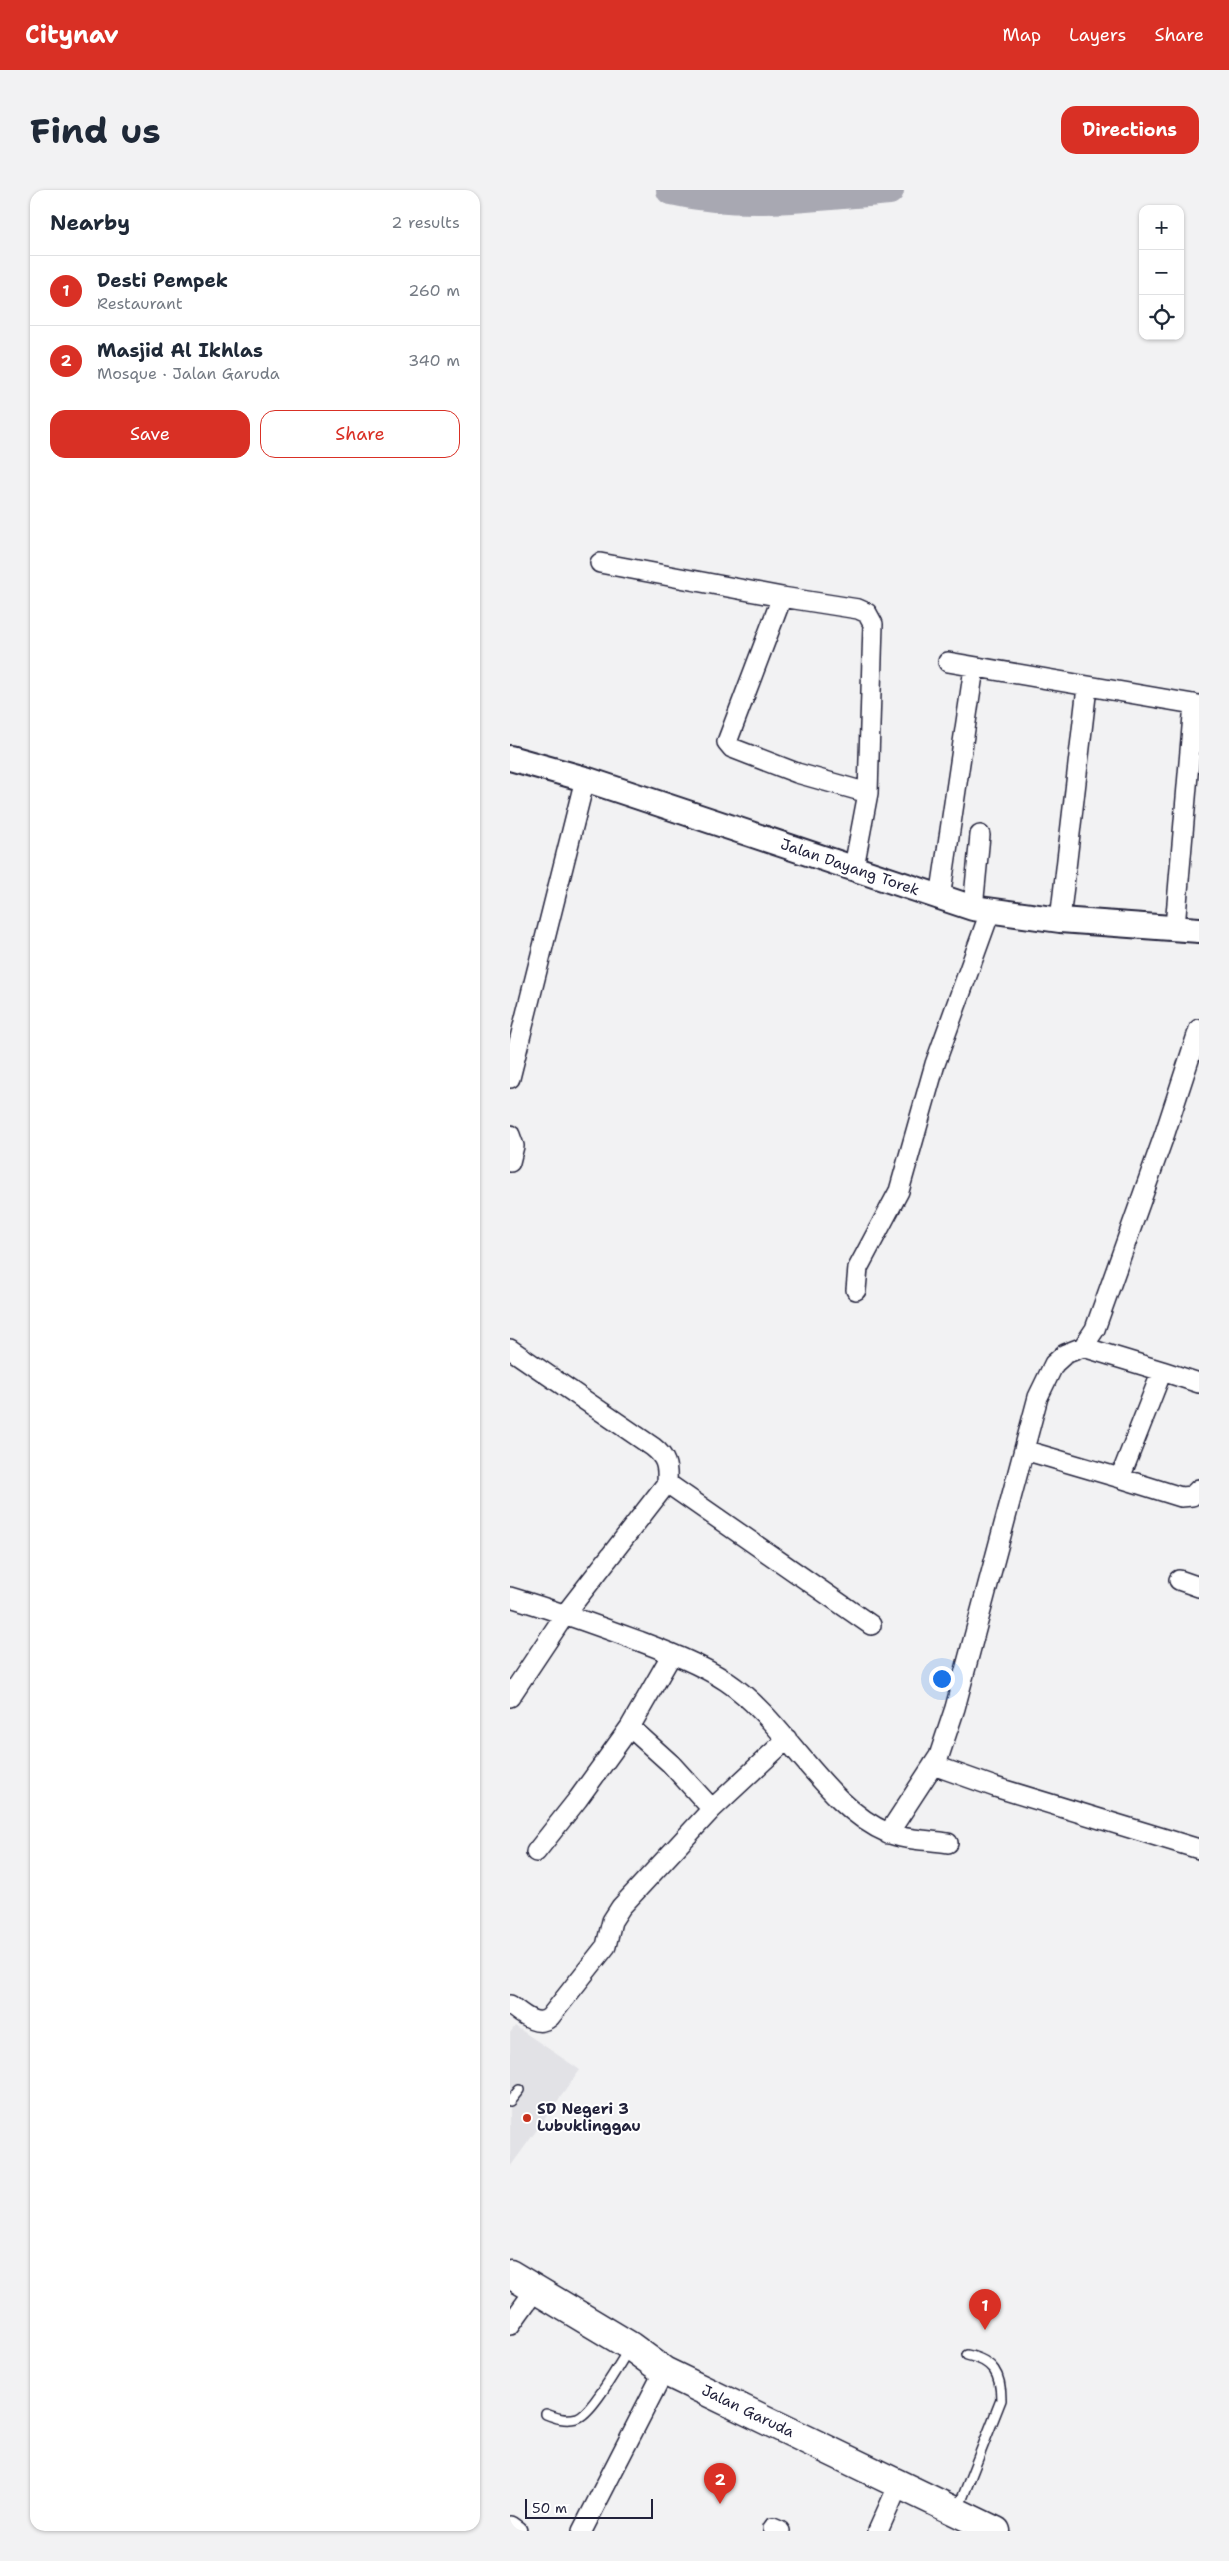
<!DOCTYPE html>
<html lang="en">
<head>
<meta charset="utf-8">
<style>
	body { margin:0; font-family:"Shantell Sans",sans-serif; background:#f2f2f3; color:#1f2937 }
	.controls { position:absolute; right:15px; top:15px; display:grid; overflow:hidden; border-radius:10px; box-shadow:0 1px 4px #0004 }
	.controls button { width:45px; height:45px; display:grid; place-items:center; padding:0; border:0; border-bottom:1px solid #e0e1e3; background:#fff; color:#1f2937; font:25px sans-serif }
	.scale { position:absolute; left:15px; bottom:12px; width:128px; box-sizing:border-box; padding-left:5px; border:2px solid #22223b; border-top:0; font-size:14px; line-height:18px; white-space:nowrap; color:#22223b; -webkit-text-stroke:4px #fff; paint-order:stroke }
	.you { position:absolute; left:431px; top:1488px; width:18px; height:18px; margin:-12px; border:4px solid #fff; border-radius:50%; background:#1a73e8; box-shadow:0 0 0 8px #1a73e833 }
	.badge { display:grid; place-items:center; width:32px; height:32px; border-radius:50%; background:#d93025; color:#fff; font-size:16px; font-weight:700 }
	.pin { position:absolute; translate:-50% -41px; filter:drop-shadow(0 1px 2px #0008) }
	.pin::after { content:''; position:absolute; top:26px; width:18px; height:15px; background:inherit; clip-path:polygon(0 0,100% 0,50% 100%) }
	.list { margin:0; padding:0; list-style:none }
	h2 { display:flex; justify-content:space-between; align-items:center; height:65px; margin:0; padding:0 20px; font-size:21px }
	h2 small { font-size:16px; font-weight:400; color:#747a83 }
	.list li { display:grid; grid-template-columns:32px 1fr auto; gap:15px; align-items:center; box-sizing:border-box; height:70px; padding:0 20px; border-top:1px solid #e0e1e3 }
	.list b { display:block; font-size:19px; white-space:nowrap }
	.list p { margin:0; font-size:16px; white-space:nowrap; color:#747a83 }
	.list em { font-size:16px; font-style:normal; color:#747a83 }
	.actions { display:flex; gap:10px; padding:15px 20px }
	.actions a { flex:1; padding:11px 0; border:1px solid #d93025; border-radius:15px; text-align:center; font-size:18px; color:#d93025 }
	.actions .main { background:#d93025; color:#fff }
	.icon { flex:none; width:28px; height:28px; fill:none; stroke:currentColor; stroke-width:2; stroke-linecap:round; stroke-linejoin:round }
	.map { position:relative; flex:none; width:689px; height:2341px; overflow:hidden; border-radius:15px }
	header { display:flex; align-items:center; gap:30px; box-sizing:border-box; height:70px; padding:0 25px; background:#d93025; color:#fff }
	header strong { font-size:24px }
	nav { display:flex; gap:28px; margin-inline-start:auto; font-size:18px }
	.intro { display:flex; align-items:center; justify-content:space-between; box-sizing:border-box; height:120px; padding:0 30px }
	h1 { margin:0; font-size:35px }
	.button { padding:12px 22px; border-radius:15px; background:#d93025; color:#fff; font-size:18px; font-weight:700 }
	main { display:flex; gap:30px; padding:0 30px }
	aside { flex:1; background:#fff; border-radius:15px; box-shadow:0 1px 4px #0004 }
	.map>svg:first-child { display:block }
	.built { fill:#e2e2e6 }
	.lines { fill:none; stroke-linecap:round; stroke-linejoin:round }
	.river { stroke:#a8a8b2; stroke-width:30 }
	.service-casing { stroke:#22223b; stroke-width:12 }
	.minor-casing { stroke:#22223b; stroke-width:22 }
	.tertiary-casing { stroke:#22223b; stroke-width:28 }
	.trunk-casing { stroke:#22223b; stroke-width:31 }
	.service { stroke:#fff; stroke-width:9 }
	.minor { stroke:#fff; stroke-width:19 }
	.tertiary { stroke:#fff; stroke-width:24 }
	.trunk { stroke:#fff; stroke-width:28 }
	.poi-dot { fill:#c8321e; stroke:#fff; stroke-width:2 }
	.labels { text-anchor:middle; stroke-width:4; stroke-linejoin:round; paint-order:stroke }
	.street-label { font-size:15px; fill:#22223b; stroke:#fff }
	.poi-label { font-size:15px; font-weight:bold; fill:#22223b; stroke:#fff; text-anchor:start }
</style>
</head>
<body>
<header>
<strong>Citynav</strong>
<nav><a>Map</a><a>Layers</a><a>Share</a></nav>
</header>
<div class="intro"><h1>Find us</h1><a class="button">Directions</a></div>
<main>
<aside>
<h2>Nearby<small>2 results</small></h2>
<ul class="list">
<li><span class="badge">1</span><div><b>Desti Pempek</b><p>Restaurant</p></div><em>260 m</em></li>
<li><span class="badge">2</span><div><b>Masjid Al Ikhlas</b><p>Mosque · Jalan Garuda</p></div><em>340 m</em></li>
</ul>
<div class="actions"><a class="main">Save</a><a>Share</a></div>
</aside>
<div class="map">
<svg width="689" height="2341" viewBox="0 0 689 2341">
	<rect width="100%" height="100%" fill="#f2f2f3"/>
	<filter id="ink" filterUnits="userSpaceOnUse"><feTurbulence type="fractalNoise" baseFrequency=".02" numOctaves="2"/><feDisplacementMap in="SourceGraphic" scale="10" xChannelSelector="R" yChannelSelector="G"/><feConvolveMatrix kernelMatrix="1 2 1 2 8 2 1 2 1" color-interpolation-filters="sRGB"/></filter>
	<g filter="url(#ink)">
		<path class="built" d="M5 1836 70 1880 0 1977V1843Z"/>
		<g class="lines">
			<path class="river" d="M161 0C233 17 307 6 379 0"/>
			<defs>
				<path id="service" d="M0 1911 9 1900
					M36 2224C46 2228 55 2231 67 2228 82 2224 109 2174 119 2159
					M448 2319 491 2210C491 2184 484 2171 457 2165"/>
				<path id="minor" d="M90 373 272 407
					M438 472 689 515
					M344 677 358 603 363 434 357 423 348 419 272 407 217 552 222 558 287 583 358 603
					M430 708 464 478
					M463 718 470 645
					M550 730 577 497
					M665 737 684 514
					M0 888 75 589
					M0 945 4 956 0 972
					M346 1100 348 1078 389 1001 425 874 480 722
					M573 1157 652 1181
					M0 1159 143 1257C156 1267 158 1276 157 1293L56 1423 0 1507
					M514 1260 610 1288 652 1181 689 1193
					M610 1288 671 1307 682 1306 689 1299
					M157 1293 361 1435
					M669 1390 689 1397
					M0 1407C44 1420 86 1435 129 1451 158 1462 190 1474 216 1491 275 1530 315 1617 378 1643 393 1650 421 1650 438 1653
					M120 1537 161 1574 202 1619
					M423 1575 485 1597 689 1659
					M378 1644 429 1566 445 1518 528 1207 544 1174 555 1164 573 1157 585 1139 655 943 689 839
					M26 1662 68 1609 120 1537 162 1464
					M0 1815C11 1823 27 1839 40 1827L96 1756 102 1731 111 1717 202 1619 277 1549
					M0 2135 25 2100
					M0 2336 7 2341
					M263 2338 270 2341
					M72 2341 154 2181
					M368 2341 389 2294"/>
				<path id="tertiary" d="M0 568 75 589 463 718 550 730 689 740"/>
				<path id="trunk" d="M0 2084 120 2156 154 2181 486 2341"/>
			</defs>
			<use href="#service" class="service-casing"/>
			<use href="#minor" class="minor-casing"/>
			<use href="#tertiary" class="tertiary-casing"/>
			<use href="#trunk" class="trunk-casing"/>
			<use href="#service" class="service"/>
			<use href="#minor" class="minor"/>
			<use href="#tertiary" class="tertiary"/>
			<use href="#trunk" class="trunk"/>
		</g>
	</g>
	<circle class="poi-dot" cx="17" cy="1928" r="5"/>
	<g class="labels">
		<g class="street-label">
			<text transform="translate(340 677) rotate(19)" y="5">Jalan Dayang Torek</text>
			<text transform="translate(238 2221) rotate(26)" y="5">Jalan Garuda</text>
		</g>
		<g class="poi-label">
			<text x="27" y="1924">SD Negeri 3<tspan x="27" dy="17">Lubuklinggau</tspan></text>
		</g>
	</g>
</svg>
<div class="controls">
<button>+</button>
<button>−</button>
<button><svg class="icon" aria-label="locate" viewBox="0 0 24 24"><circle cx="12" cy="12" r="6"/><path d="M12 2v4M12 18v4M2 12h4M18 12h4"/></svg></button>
</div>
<div class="scale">50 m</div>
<div class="you"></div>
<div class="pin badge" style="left:475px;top:2140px">1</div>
<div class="pin badge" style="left:210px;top:2314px">2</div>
</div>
</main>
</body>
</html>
